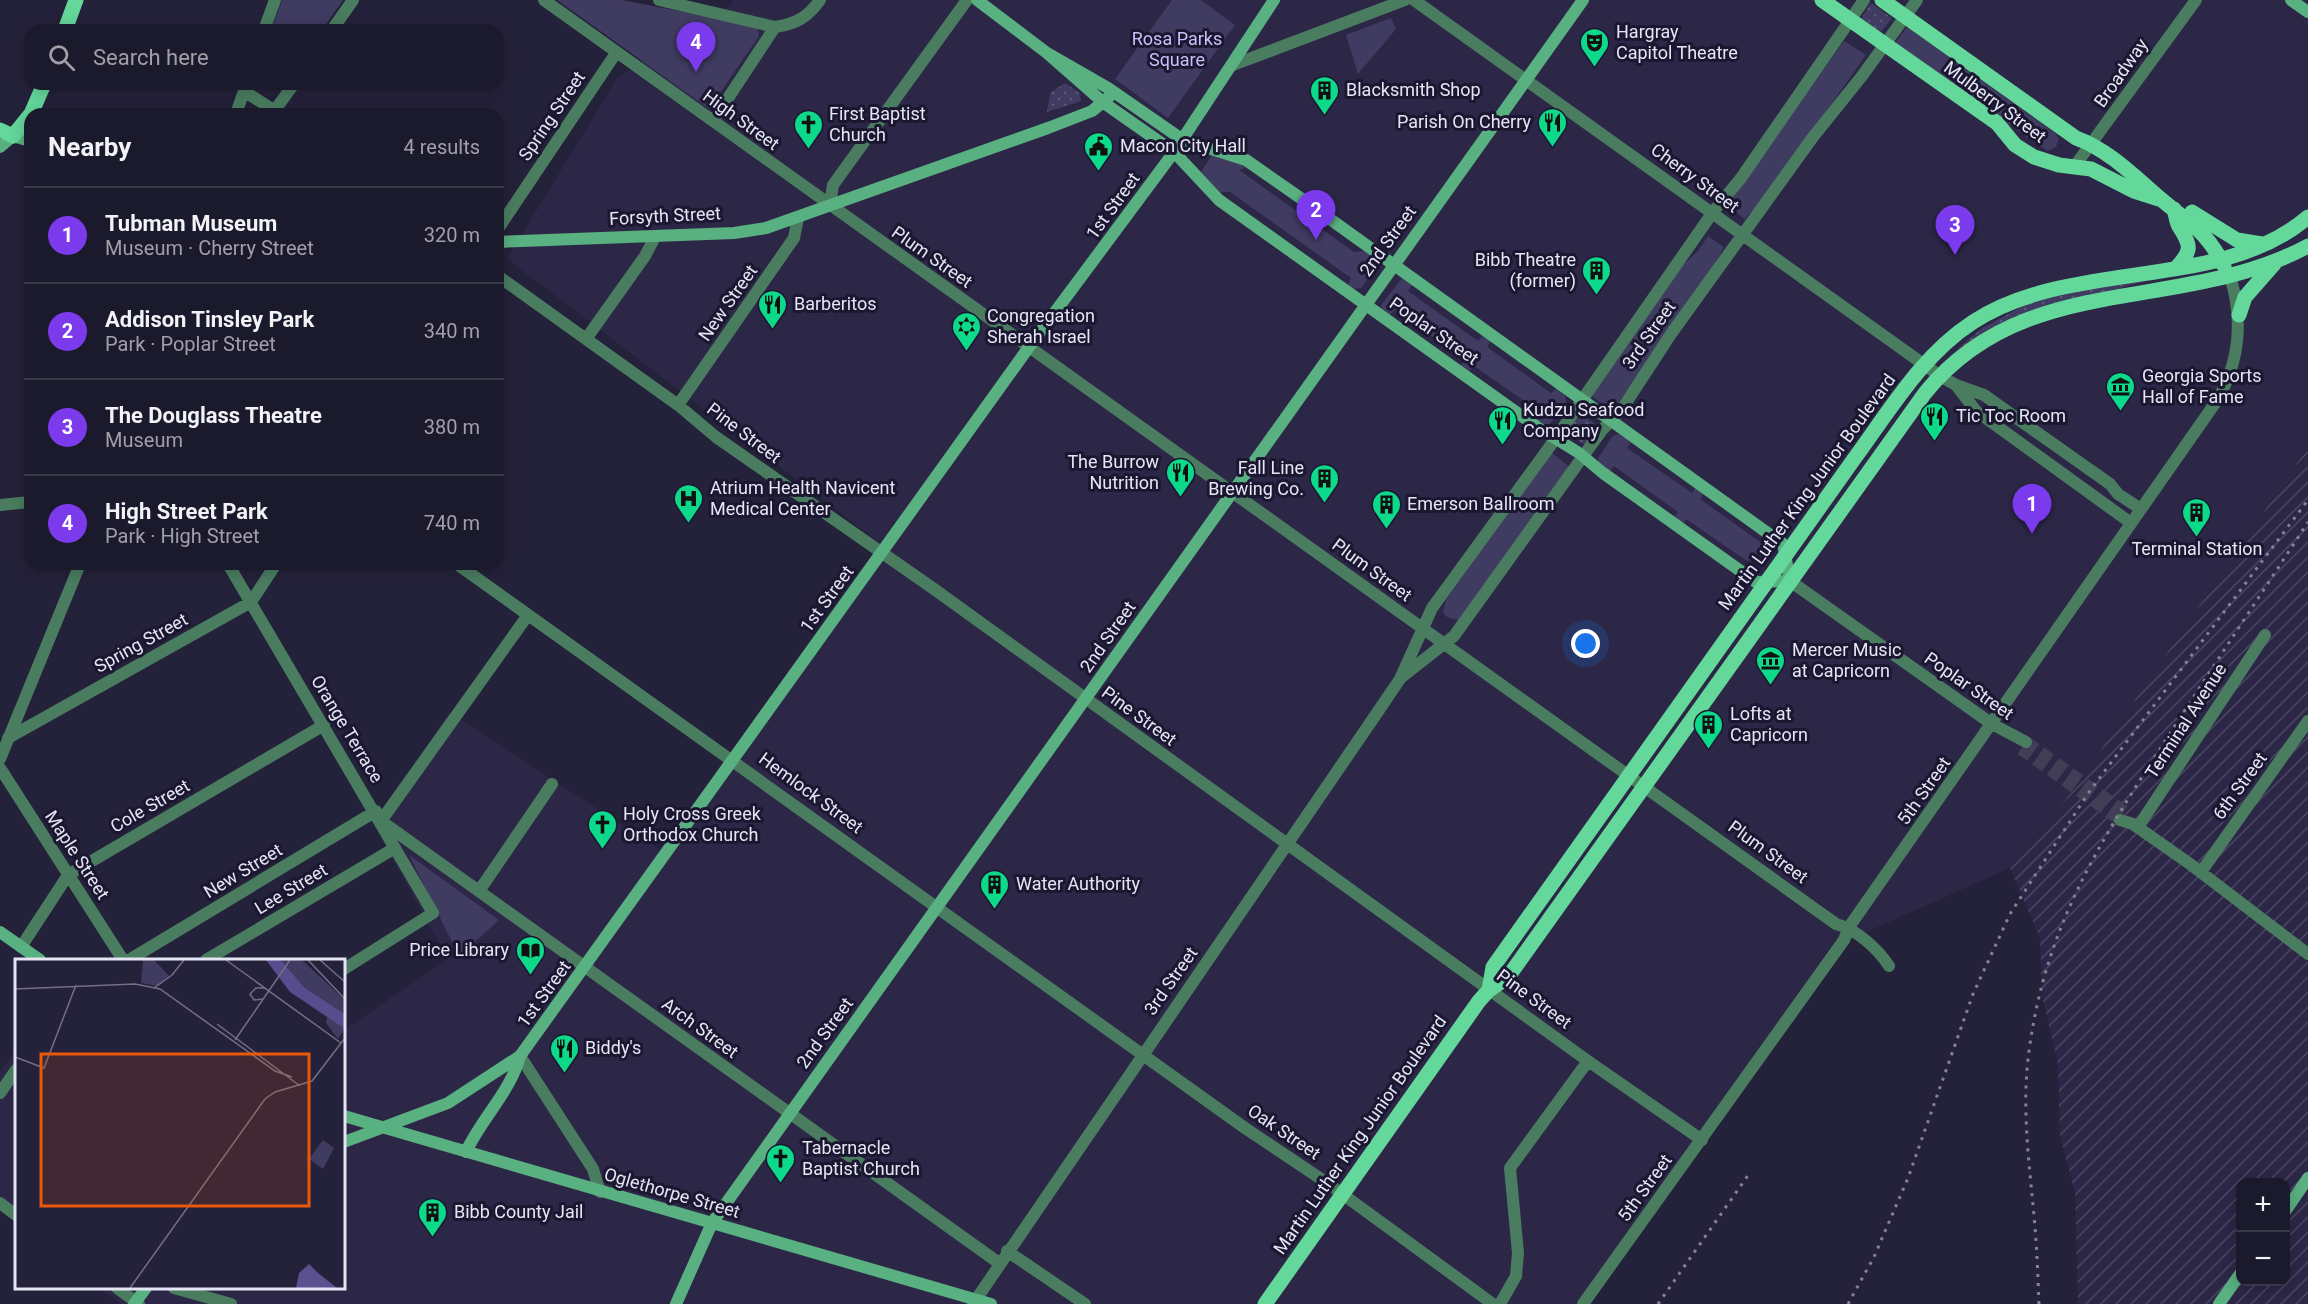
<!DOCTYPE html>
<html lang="en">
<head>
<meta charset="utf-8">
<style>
	body { margin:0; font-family:Roboto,sans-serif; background:#242234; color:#f1f3f6 }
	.controls { position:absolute; right:18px; bottom:18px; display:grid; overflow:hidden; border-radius:12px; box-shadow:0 3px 15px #0003 }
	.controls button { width:54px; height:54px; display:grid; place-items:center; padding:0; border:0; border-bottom:2px solid #393848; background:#1b192c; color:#f1f3f6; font:30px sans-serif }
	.you { position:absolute; left:1586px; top:644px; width:21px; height:21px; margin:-15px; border:4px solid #fff; border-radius:50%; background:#1a73e8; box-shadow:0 0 0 9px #1a73e833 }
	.badge { display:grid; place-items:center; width:39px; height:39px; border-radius:50%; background:#7c3aed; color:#fff; font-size:20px; font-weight:700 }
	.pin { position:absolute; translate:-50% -50px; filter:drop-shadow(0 2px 3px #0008) }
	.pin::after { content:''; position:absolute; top:32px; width:21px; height:18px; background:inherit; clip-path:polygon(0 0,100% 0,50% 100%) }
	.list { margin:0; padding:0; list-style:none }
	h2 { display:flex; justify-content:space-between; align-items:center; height:78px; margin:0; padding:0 24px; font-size:26px }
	h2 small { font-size:20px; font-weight:400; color:#a0a0a9 }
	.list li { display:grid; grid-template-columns:39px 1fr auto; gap:18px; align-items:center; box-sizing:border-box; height:96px; padding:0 24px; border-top:2px solid #393848 }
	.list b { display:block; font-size:22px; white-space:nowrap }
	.list p { margin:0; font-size:20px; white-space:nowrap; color:#a0a0a9 }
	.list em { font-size:20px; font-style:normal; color:#a0a0a9 }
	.icon { flex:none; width:33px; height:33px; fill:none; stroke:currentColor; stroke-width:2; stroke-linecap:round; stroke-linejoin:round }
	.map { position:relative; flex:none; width:2308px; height:1304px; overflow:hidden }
	.search { position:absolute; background:#1b192c; box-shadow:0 3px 15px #0003; left:24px; top:24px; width:480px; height:66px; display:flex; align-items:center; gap:15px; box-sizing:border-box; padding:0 21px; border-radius:18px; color:#a0a0a9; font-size:22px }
	.panel { position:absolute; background:#1b192c; box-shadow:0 3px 15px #0003; left:24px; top:108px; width:480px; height:462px; border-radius:18px }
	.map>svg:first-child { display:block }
	.built { fill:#2c2747 }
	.industrial { fill:url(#industrial-furrows); fill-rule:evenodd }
	.grass { fill:url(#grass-dots) }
	.green { fill:#403b61 }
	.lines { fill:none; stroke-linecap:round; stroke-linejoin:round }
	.street-tunnel { stroke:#413e56; stroke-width:12; stroke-dasharray:12 6; stroke-linecap:butt }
	.street { stroke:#4a7d60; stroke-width:12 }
	.secondary { stroke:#59b081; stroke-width:12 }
	.primary { stroke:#64d79b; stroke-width:15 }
	.rail { stroke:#848297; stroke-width:3; stroke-dasharray:3 6; stroke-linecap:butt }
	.labels { text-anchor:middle; stroke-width:6; stroke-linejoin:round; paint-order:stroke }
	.poi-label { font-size:18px; fill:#e6e5f6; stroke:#1b1730; text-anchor:start }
	.park-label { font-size:18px; fill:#c6c0f8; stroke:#1b1730 }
	.street-label { font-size:18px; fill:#e6e5f6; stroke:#1b1730 }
	.inset-road { fill:none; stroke:#726f85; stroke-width:1.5 }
	.view { fill:#e8590c; fill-opacity:0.15; stroke:#e8590c; stroke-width:3 }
	.inset-edge { fill:none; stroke:#e6e5f6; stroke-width:3 }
</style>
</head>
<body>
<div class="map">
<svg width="2308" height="1304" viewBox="0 0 2308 1304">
	<defs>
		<pattern id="industrial-furrows" width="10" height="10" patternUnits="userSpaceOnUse" patternTransform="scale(1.5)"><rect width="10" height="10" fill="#2c2747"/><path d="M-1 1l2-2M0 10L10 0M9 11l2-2" fill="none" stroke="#4b4662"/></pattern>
		<pattern id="grass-dots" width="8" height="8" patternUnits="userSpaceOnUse" patternTransform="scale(1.5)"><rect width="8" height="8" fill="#403b61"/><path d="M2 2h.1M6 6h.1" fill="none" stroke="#5c5778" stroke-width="1.8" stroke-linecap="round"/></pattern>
	</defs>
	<rect width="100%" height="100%" fill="#24213a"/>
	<path class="built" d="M732 0H2308V447L2074 789 2010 868 1842 943 1591 1304H120L100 1288H344V1030L448 959 372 822 450 712 660 850 880 543 507 259 617 78 731 4Z
		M16 1048V1216L0 1203V1073Z"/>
	<path class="industrial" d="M2308 447V1304H2078L2075 1193 2060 1136 2058 1065 2042 995 2040 938 2010 868 2074 789ZM2240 1182H2286V1282H2240Z"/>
	<path class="grass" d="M1871 3 1892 18 1881 32 1861 19Z
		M1065 83 1080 93 1081 101 1047 112 1050 93Z
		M2196 271 2129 285 2108 294 2035 309 2001 323 1954 352 1981 329 2037 298Z
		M1578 413 1599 426 1585 445 1566 432Z"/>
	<path class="green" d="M282 0H343L322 30H271Z
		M557 0H622L757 26 759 36 709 109Z
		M1172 0H1201L1235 25 1168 118 1115 79Z
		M1391 18 1396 29 1358 74 1346 35Z
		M1907 27 2056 134 2059 139 2056 147 2048 151 2039 146 1895 43Z
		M1844 41 1866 55 1770 191 1745 219 1726 205Z
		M1212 155 1243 165 1245 168 1239 170 1354 252 1364 251 1374 258 1376 267 1361 288 1354 289 1348 285 1351 278 1230 192H1220L1201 172Z
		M1708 236 1724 247 1704 283 1613 410H1610L1592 396 1682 266 1698 251Z
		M1402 278 1412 285 1408 291 1478 341 1483 335 1491 341 1487 347 1551 393 1556 388 1565 395 1566 402 1550 424H1543L1533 417 1537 410 1474 366 1469 371 1461 365 1465 360 1395 310 1390 315 1381 309V305Z
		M1619 434 1631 442 1627 448 1692 493 1696 487 1704 493 1700 499 1760 542 1762 546 1752 560 1747 561 1686 519 1683 523 1674 518 1678 512 1614 466 1610 471 1599 463 1598 458 1613 436Z
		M1551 452 1571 468 1459 620 1447 617 1443 612 1446 600Z
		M409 855 499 920 459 956Z"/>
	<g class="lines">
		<path class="street-tunnel" d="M2026 742 2125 812
			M2021 749 2120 820"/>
		<path class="street" d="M544 0 1836 924C1856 929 1878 949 1889 966
			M659 0 775 27
			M1414 0 1940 376 1956 385 1984 395 2110 484 2118 494 2141 509
			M264 30 275 0
			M332 30 353 0
			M1233 65 1405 0
			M244 91 275 111
			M236 114 246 85
			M272 114 294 84
			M713 121 775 27C796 24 808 17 820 0
			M2074 167 2196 0
			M830 206 833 185 967 0
			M498 229 616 53
			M498 276 678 405 716 437 934 589 1588 1061 1702 1140
			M586 339 645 256 655 237
			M1956 385 1976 411 2131 523
			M678 405 794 238 798 218
			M0 505 30 502
			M228 564 433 913 344 969
			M457 564 1245 1128 1330 1185 1493 1304
			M1790 581 1992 724 2026 742
			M1403 676 1454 636 1602 430 1622 409 1671 334 1813 137 1862 76 1917 0
			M8 738 251 602 276 564
			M0 759 80 564
			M0 768 123 960
			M2120 820 2133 824 2190 864 2308 954
			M381 821 999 1263
			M381 821 528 615
			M2138 827 2265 635
			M2201 872 2308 721
			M479 891 552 784
			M21 947 68 875 324 725
			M129 960 376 811
			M206 960 395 848
			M520 1056 593 1169 600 1192
			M0 1093 16 1070
			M0 1203 16 1215
			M1007 1251 1085 1304
			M117 1288 139 1304
			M174 1288 231 1304
			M973 1304 1379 710 1400 679 1432 608 1548 449 1713 212 1741 178 1864 0
			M1500 1304 1516 1276 1518 1253 1510 1168 1588 1061
			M1583 1304 1844 940 1849 927 2218 399C2240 360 2243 318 2230 276"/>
		<path class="secondary" d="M977 0 1047 53 1104 103 1174 152 1219 200 1537 427 1579 453 1603 473 1756 582 1790 581 1783 544 1309 204 1246 160 1183 140 1108 88 1047 53
			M2291 0 2308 12
			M0 147 13 136 30 141
			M498 242 734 233 766 228 1048 128 1092 111 1109 97
			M0 932 40 960
			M344 1116 991 1304
			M344 1142 448 1103 520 1056 1029 347 1174 152 1274 0
			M466 1152C481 1119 511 1091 520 1056
			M2286 1210 2308 1178
			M134 1304 146 1288
			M676 1304 712 1223 1583 0
			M2219 1304 2240 1274"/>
		<path class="primary" d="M1822 0 1997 123 2015 145 2034 157 2059 165 2091 169 2134 191 2159 199
			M1882 0 2076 138C2109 150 2135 177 2162 200 2190 224 2206 230 2224 266
			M65 30 76 0
			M31 114 44 84
			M0 130 13 136 30 115
			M2174 209C2176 215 2176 223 2180 228 2191 245 2192 251 2177 267
			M2192 212 2237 240 2262 244
			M2239 315 2245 297 2274 264
			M1489 990 1493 967 1854 459C1890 410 1922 355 1973 322 2071 258 2221 292 2308 217
			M1265 1304 1479 1001 1489 990 1508 977 1925 393C2026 269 2179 315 2308 246"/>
		<path class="rail" d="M1658 1304 1749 1174
			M1848 1304 1874 1257 1908 1178 1973 994 2010 914 2089 792 2308 500
			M2039 1304C2038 1278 2037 1252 2035 1227 2030 1168 2021 1110 2029 1051 2046 923 2102 839 2169 735 2215 663 2262 593 2308 522"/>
	</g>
	<defs>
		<symbol id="theatre-pin" viewBox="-11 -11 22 30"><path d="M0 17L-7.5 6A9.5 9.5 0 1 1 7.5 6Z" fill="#0dd98a" stroke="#1b1730"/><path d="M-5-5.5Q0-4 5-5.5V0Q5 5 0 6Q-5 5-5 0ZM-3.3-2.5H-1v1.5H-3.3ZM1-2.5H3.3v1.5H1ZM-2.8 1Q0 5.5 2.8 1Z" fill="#111"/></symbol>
		<symbol id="building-pin" viewBox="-11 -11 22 30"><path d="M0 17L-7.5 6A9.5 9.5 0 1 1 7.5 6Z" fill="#0dd98a" stroke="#1b1730"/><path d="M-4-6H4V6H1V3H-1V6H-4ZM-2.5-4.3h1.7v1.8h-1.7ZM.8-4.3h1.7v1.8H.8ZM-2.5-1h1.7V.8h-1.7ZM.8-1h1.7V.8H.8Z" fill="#111"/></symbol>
		<symbol id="restaurant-pin" viewBox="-11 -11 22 30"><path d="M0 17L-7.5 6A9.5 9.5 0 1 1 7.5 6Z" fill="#0dd98a" stroke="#1b1730"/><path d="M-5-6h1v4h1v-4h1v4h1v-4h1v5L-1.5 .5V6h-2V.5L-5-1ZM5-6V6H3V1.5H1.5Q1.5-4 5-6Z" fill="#111"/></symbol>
		<symbol id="church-pin" viewBox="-11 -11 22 30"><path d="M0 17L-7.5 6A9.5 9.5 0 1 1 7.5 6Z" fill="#0dd98a" stroke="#1b1730"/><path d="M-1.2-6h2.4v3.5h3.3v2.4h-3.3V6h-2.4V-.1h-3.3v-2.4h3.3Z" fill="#111"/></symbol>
		<symbol id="civic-pin" viewBox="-11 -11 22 30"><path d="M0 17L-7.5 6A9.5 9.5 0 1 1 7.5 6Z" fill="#0dd98a" stroke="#1b1730"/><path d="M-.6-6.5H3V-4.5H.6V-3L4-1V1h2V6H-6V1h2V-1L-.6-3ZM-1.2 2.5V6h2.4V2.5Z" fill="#111"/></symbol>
		<symbol id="synagogue-pin" viewBox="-11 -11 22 30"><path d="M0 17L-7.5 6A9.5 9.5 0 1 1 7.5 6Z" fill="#0dd98a" stroke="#1b1730"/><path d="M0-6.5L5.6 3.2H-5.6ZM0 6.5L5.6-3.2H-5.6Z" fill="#111"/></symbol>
		<symbol id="museum-pin" viewBox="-11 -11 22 30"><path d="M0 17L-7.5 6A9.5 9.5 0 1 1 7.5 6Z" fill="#0dd98a" stroke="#1b1730"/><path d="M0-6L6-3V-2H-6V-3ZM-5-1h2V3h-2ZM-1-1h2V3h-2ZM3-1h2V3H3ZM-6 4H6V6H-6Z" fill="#111"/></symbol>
		<symbol id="hospital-pin" viewBox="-11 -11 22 30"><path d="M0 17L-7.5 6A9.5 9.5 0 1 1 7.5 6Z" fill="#0dd98a" stroke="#1b1730"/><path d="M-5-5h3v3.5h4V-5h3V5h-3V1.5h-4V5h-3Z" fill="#111"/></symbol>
		<symbol id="library-pin" viewBox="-11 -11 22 30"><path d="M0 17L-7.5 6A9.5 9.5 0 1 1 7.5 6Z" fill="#0dd98a" stroke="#1b1730"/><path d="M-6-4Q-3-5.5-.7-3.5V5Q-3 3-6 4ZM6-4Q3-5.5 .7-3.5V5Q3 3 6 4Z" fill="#111"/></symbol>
	</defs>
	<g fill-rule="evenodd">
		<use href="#theatre-pin" x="1578" y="26" width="33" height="45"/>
		<use href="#building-pin" x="1308" y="74" width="33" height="45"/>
		<use href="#restaurant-pin" x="1536" y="106" width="33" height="45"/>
		<use href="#church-pin" x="792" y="108" width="33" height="45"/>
		<use href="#civic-pin" x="1082" y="130" width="33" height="45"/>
		<use href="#building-pin" x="1580" y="254" width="33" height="45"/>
		<use href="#restaurant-pin" x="756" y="288" width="33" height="45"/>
		<use href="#synagogue-pin" x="950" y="310" width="33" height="45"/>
		<use href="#museum-pin" x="2104" y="370" width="33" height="45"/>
		<use href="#restaurant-pin" x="1918" y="400" width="33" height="45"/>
		<use href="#restaurant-pin" x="1486" y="404" width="33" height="45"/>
		<use href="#restaurant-pin" x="1164" y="456" width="33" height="45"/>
		<use href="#building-pin" x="1308" y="462" width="33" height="45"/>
		<use href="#hospital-pin" x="672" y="482" width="33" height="45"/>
		<use href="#building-pin" x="1370" y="488" width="33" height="45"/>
		<use href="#building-pin" x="2180" y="496" width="33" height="45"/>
		<use href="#museum-pin" x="1754" y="644" width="33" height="45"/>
		<use href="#building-pin" x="1692" y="708" width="33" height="45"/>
		<use href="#church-pin" x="586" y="808" width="33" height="45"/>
		<use href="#building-pin" x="978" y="868" width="33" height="45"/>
		<use href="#library-pin" x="514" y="934" width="33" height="45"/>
		<use href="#restaurant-pin" x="548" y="1032" width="33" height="45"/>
		<use href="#church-pin" x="764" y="1142" width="33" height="45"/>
		<use href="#building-pin" x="416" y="1196" width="33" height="45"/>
	</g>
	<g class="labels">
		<g class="poi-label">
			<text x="1616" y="38">Hargray<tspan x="1616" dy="21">Capitol Theatre</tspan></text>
			<text x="1346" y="96">Blacksmith Shop</text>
			<text x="829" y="120">First Baptist<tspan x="829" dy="21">Church</tspan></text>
			<text x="1531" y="128" text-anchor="end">Parish On Cherry</text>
			<text x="1120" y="152">Macon City Hall</text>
			<text x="1576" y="266" text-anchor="end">Bibb Theatre<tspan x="1576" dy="21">(former)</tspan></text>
			<text x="794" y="310">Barberitos</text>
			<text x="987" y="322">Congregation<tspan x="987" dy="21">Sherah Israel</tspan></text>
			<text x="2142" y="382">Georgia Sports<tspan x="2142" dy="21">Hall of Fame</tspan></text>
			<text x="1523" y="416">Kudzu Seafood<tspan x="1523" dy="21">Company</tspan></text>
			<text x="1956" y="422">Tic Toc Room</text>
			<text x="1159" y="468" text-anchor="end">The Burrow<tspan x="1159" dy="21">Nutrition</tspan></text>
			<text x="1304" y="474" text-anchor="end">Fall Line<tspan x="1304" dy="21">Brewing Co.</tspan></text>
			<text x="710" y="494">Atrium Health Navicent<tspan x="710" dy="21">Medical Center</tspan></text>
			<text x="1407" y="510">Emerson Ballroom</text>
			<text x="2197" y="555" text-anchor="middle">Terminal Station</text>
			<text x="1792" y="656">Mercer Music<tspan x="1792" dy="21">at Capricorn</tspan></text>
			<text x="1730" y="720">Lofts at<tspan x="1730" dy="21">Capricorn</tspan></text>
			<text x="623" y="820">Holy Cross Greek<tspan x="623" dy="21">Orthodox Church</tspan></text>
			<text x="1016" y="890">Water Authority</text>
			<text x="509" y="956" text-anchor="end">Price Library</text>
			<text x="585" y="1054">Biddy's</text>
			<text x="802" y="1154">Tabernacle<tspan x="802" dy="21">Baptist Church</tspan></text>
			<text x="454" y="1218">Bibb County Jail</text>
		</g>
		<g class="park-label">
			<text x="1177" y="45">Rosa Parks<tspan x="1177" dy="21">Square</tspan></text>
		</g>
		<g class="street-label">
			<text transform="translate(2121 73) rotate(-55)" y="6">Broadway</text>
			<text transform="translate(1995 102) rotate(37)" y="6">Mulberry Street</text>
			<text transform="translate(552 116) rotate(-56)" y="6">Spring Street</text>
			<text transform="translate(741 120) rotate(36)" y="6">High Street</text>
			<text transform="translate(1695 178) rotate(36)" y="6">Cherry Street</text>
			<text transform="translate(1113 206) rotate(-54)" y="6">1st Street</text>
			<text transform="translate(665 216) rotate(-3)" y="6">Forsyth Street</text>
			<text transform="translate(1388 241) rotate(-54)" y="6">2nd Street</text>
			<text transform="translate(932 257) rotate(35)" y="6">Plum Street</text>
			<text transform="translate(728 303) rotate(-55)" y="6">New Street</text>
			<text transform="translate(1434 331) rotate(35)" y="6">Poplar Street</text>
			<text transform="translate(1649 335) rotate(-55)" y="6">3rd Street</text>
			<text transform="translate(744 433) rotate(37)" y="6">Pine Street</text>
			<text transform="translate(1807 492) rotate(-54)" y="6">Martin Luther King Junior Boulevard</text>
			<text transform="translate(1372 570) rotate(36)" y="6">Plum Street</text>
			<text transform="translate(827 599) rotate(-54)" y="6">1st Street</text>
			<text transform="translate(1108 637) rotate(-55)" y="6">2nd Street</text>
			<text transform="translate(141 643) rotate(-29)" y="6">Spring Street</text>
			<text transform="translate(1969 686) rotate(35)" y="6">Poplar Street</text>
			<text transform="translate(1139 716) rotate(36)" y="6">Pine Street</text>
			<text transform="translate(2186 721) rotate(-57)" y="6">Terminal Avenue</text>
			<text transform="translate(347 729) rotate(59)" y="6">Orange Terrace</text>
			<text transform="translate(2240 786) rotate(-54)" y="6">6th Street</text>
			<text transform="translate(1924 791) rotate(-55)" y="6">5th Street</text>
			<text transform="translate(811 793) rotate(36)" y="6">Hemlock Street</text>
			<text transform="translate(150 806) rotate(-30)" y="6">Cole Street</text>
			<text transform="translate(1768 852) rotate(36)" y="6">Plum Street</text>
			<text transform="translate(77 855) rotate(57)" y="6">Maple Street</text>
			<text transform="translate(243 871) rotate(-31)" y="6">New Street</text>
			<text transform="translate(291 889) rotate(-31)" y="6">Lee Street</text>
			<text transform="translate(1171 981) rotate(-55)" y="6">3rd Street</text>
			<text transform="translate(544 994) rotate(-54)" y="6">1st Street</text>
			<text transform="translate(1534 999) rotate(36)" y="6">Pine Street</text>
			<text transform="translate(700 1028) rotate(36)" y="6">Arch Street</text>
			<text transform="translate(825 1033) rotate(-54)" y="6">2nd Street</text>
			<text transform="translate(1284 1132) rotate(34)" y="6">Oak Street</text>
			<text transform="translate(1360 1135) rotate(-55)" y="6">Martin Luther King Junior Boulevard</text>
			<text transform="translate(1645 1188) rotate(-54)" y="6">5th Street</text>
			<text transform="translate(672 1193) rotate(16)" y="6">Oglethorpe Street</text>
		</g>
	</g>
	<g transform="translate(15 959)">
		<rect width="330" height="330" fill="#24213a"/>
		<path d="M294 305 303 314 322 329H281L284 314Z" fill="#5b5191"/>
		<path d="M308 181 319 189 308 210 294 200Z" fill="#403b61"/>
		<path d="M128 1H139L154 17 142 27 126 24ZM266 1H287L330 41V55L290 29ZM312 57 330 70 323 80 311 64Z" fill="#403b61"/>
		<path d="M251 1H266L290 29 330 55V70L275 33Z" fill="#574c8c"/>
		<path class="inset-road" d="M211 1 326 84M293 1 330 40M305 1 330 23M139 29 157 16 169 1M0 30 120 25 145 30 260 112 277 118M248 40 239 41 235 35 241 29H250M202 65 285 127M220 81 275 1M0 98 29 109 61 26M115 329 250 140 260 133 297 122 330 79"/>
		<path class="view" d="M26 95H294V247H26Z"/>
		<rect width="330" height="330" class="inset-edge"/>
	</g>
</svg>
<div class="controls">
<button>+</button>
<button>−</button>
</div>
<div class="you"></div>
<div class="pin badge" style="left:2032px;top:534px">1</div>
<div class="pin badge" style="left:1316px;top:240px">2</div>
<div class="pin badge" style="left:1955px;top:255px">3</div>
<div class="pin badge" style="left:696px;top:72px">4</div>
<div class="search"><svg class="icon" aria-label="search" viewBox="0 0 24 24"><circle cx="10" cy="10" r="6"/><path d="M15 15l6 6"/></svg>Search here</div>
<section class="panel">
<h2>Nearby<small>4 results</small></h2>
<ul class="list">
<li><span class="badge">1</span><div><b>Tubman Museum</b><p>Museum · Cherry Street</p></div><em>320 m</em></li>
<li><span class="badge">2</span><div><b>Addison Tinsley Park</b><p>Park · Poplar Street</p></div><em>340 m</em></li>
<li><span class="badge">3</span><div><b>The Douglass Theatre</b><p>Museum</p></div><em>380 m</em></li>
<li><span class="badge">4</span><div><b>High Street Park</b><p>Park · High Street</p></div><em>740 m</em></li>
</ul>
</section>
</div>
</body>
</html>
